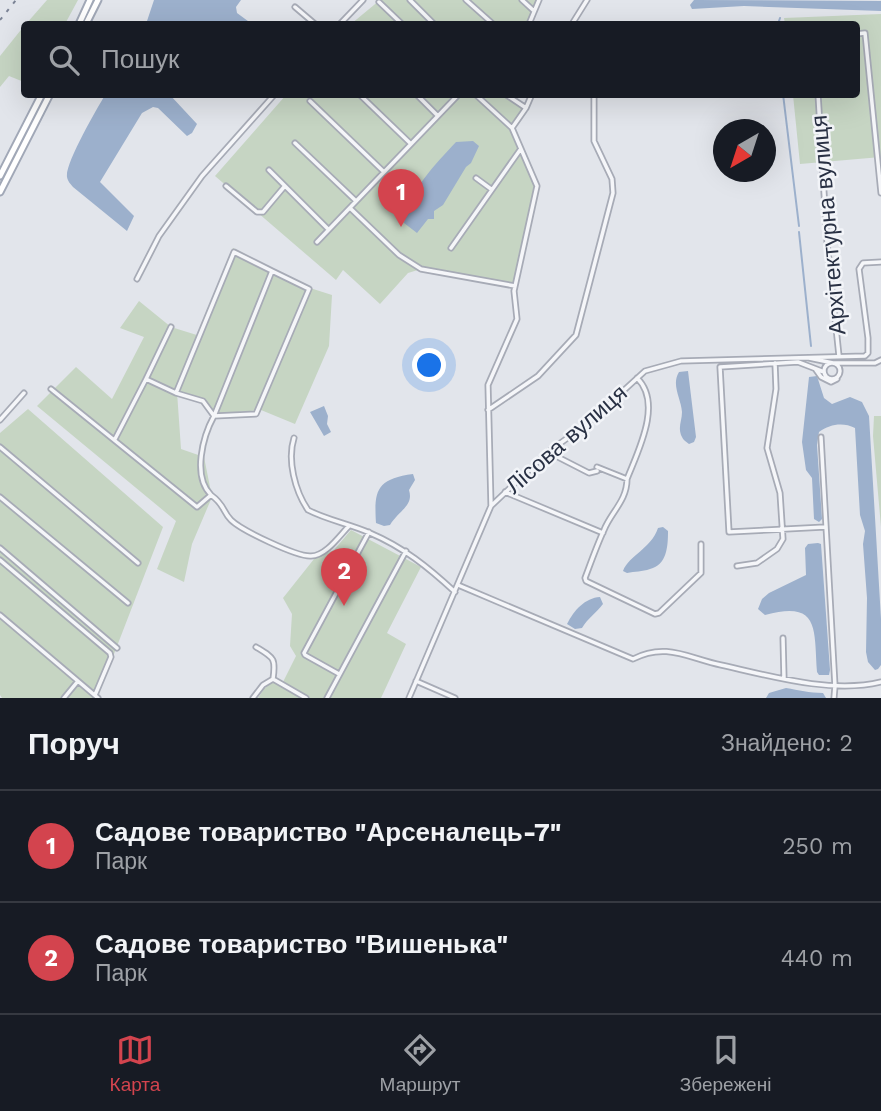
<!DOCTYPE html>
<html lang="uk">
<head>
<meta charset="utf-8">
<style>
	body { margin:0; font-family:"Work Sans",sans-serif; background:#242831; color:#f1f3f6 }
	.compass { position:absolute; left:713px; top:119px; width:63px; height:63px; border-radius:50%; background:#171b24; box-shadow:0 7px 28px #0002; rotate:219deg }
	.you { position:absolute; left:430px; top:366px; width:24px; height:24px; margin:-18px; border:5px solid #fff; border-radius:50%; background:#1a73e8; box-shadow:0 0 0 10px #1a73e833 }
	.badge { display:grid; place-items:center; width:46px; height:46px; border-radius:50%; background:#d3444e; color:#fff; font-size:23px; font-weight:700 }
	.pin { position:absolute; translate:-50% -58px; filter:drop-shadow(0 2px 4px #0008) }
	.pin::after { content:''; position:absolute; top:37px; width:24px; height:21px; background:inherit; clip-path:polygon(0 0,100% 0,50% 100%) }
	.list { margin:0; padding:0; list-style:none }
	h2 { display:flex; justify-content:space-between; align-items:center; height:91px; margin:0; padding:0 28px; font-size:30px }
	h2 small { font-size:23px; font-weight:400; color:#9ea1a6 }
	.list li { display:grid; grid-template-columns:46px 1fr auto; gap:21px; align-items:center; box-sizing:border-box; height:112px; padding:0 28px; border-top:2px solid #363941 }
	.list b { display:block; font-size:26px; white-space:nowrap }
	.list p { margin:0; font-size:23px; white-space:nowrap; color:#9ea1a6 }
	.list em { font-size:23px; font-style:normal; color:#9ea1a6 }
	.icon { flex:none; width:38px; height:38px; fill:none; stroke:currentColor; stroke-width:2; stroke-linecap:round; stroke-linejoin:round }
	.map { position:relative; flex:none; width:881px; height:698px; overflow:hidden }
	.search { position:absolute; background:#171b24; box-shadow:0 7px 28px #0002; left:21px; right:21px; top:21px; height:77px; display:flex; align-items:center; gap:18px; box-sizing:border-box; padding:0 24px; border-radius:7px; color:#9ea1a6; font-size:26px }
	.sheet { height:315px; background:#171b24 }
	nav { display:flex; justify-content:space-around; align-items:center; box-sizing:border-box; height:98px; border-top:2px solid #363941; background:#171b24; font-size:19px; color:#9ea1a6 }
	nav a { display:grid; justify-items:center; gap:4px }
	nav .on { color:#d3444e }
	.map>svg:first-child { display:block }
	.green { fill:#c6d5c3 }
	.water { fill:#9cb0cc }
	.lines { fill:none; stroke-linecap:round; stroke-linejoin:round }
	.stream { stroke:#9cb0cc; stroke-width:2 }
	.minor-casing { stroke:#a7abb6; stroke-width:7 }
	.primary-casing { stroke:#a1a8b7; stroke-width:9 }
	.minor { stroke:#f5f6f9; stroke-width:3.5 }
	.primary { stroke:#fff; stroke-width:5 }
	.rail { stroke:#7b8395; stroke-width:2; stroke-dasharray:3.5 7; stroke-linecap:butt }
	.labels { text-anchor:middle; stroke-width:5; stroke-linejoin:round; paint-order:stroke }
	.street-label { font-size:23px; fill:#293144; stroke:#f2f4f8 }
</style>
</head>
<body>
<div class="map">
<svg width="881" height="698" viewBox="0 0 881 698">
	<rect width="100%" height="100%" fill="#e2e5eb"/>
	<path class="green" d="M47 0H78L65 24H26Z
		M380 0H408L433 24H351Z
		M411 0H540L530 24H437Z
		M881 14V157L800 164 793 95 856 94V24H785L784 18Z
		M24 26V82L9 76 0 87V56Z
		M504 94 526 108 513 128 537 186 516 286 421 269 408 273 380 304 343 270 336 280 215 176 286 95Z
		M233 248 310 288 332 295 329 346 295 424 261 410 213 414 205 400 177 392 181 449 204 457 212 497 192 544 184 582 157 569 176 521 37 406 76 367 112 399 144 337 120 328 139 301 171 327 200 336Z
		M28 409 163 527 97 698H2L0 695V433Z
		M874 416H881V527L873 436Z
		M351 530 421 567 387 633 406 644 381 698H258L264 689 274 680 282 684 296 656 290 646 292 614 283 598 314 559 334 550Z"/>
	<path class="water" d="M154 0H241L236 7 237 13 252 24H146Z
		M694 0 881 1V11L744 6 692 9 690 5Z
		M105 95H170L197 124 192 133 187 136 158 108 153 107 142 113 100 182 134 216 127 231 73 187C70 183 68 182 67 177 65 163 97 109 105 95Z
		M473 141 479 146 471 163 466 167 443 205 434 211V219H428L417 233 404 223C408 191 435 165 456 142Z
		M688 371 696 437 694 442 689 444C684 440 684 441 681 435 678 426 682 421 682 412 681 398 671 385 679 372Z
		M817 376 824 398 832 404 850 397 862 402 869 416 881 619V665L878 669 875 670 868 662 866 652 867 598 863 544 865 531 860 515 855 428C843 422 830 424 819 432L817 445 822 519 819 522 814 519 812 478 806 470 802 442 809 377Z
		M324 406 328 416 327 424 331 432 324 436 310 412Z
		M413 474 415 480 409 490C414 506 399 510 390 525L384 526 376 523C374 491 376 479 413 474Z
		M663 527 668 531C668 546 667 565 650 569 642 572 635 571 627 573L623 571C629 555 651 549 658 528Z
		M818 543 821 544 830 670 829 675H819L817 672C814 629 820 600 765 615L758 609 762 599 769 593 806 575 805 548 808 544Z
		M600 597 603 604C596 613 588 618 582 628L575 629 567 624C574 610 585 598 600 597Z
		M786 688C799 690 809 693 823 693L826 698H766L769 693Z"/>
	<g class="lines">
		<path class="stream" d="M778 24 780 18
			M783 94 799 226
			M799 232 811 346"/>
		<defs>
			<path id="minor" d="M410 0 434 24
				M466 0 493 24
				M522 0 534 11
				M379 2 402 24
				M295 7 315 24
				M340 24 363 0
				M529 24 539 0
				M572 24 587 0
				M856 34 865 33 881 193
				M359 94 411 144
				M416 94 438 116
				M475 94 512 128 537 186 514 291 517 319 488 385 491 506
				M505 94 526 108 512 128
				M818 94 827 242 839 356
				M310 101 384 172
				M526 108 532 94
				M295 143 356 201
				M269 170 328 229
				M476 178 491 189
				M226 186 257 212H263L284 187
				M350 208 399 255 421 269 515 286
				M317 242 459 94
				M451 248 520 150
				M137 279 159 236 202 176 275 94
				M809 358 833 363H875L881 360
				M824 371a8 8 0 1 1 16 0a8 8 0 1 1-16 0Z
				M816 370 821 377 831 382 837 379
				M824 372 798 362 720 367 729 532 825 527
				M146 379 171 327
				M51 389 197 507 211 495C225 505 222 511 231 520 241 530 297 557 311 556 326 556 340 535 349 526
				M176 393 203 401 214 416 256 414 309 289 272 271 214 416C203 436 192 476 211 495
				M488 410 538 376 576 335 613 193 612 179 594 141V94
				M0 420 24 393
				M821 437 835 686 834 698
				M294 438C287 460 295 491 308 510 327 520 350 524 370 533 403 547 428 567 455 592
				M115 439 146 379 176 393 234 252 272 271
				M0 447 138 563
				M548 452 589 473 597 471
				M597 467 627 479C638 451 663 403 637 378
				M627 479C627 501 611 512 604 530 597 545 591 562 585 578L586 581 655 614 659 613 701 573V544
				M505 492 603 533
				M0 497 128 603
				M0 548 117 648
				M0 560 110 653 111 657 95 695
				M737 566 757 563 777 549 783 539 780 493 767 448 776 389 775 363
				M458 585 633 659C666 642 688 658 721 665 770 676 832 694 881 682
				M0 615 98 698
				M783 638 784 678
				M256 647C274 658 276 658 273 679L306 698
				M339 674 305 655 304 653 369 532
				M416 681 455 698
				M64 698 78 681
				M253 698 263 685 273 679
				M327 698 406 551
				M409 698 491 506 548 452 587 424 645 371 681 361 865 356 868 353V338L859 269 863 263 881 262"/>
			<path id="primary" d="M79 24 90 0
				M86 24 98 0
				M0 176 42 94
				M0 192 50 94"/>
		</defs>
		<use href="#minor" class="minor-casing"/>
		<use href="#primary" class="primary-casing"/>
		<use href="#minor" class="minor"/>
		<use href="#primary" class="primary"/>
		<path class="rail" d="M0 20 16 0"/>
	</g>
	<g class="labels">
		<g class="street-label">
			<text transform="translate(828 225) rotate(-95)" y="8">Архітектурна вулиця</text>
			<text transform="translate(566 439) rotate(-41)" y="8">Лісова вулиця</text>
		</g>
	</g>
</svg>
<svg class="compass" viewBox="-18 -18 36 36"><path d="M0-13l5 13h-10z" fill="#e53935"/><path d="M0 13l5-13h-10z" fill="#9ea1a6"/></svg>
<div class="you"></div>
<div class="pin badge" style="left:401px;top:227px">1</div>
<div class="pin badge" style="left:344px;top:606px">2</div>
<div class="search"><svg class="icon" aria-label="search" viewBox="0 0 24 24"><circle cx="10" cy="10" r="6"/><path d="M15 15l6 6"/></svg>Пошук</div>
</div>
<section class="sheet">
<h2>Поруч<small>Знайдено: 2</small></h2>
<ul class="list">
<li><span class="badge">1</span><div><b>Садове товариство &quot;Арсеналець-7&quot;</b><p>Парк</p></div><em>250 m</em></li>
<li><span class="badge">2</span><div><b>Садове товариство &quot;Вишенька&quot;</b><p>Парк</p></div><em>440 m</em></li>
</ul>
</section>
<nav>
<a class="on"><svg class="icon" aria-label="map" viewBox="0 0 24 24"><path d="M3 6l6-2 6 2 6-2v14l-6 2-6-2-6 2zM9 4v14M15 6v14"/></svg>Карта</a>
<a><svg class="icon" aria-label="directions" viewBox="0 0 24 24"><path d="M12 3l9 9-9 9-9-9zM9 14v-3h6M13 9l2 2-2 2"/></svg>Маршрут</a>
<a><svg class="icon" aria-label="saved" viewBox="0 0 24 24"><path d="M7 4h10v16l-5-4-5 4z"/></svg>Збережені</a>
</nav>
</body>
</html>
